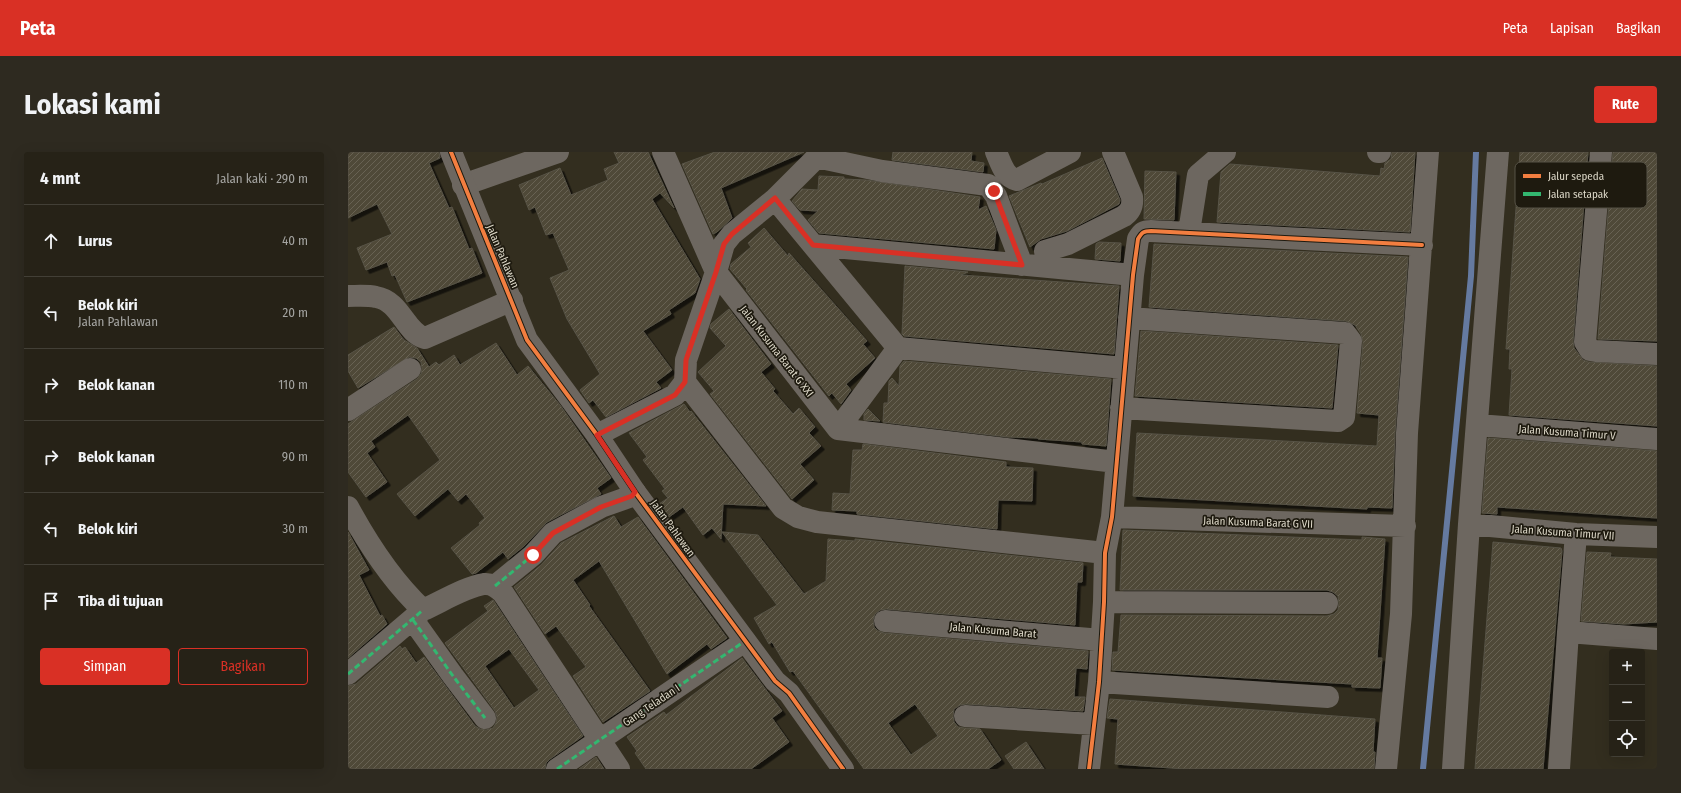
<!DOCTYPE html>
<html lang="id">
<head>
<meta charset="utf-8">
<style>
	body { margin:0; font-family:"Fira Sans Condensed",sans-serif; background:#2e2a20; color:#f1f3f6 }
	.controls { position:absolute; right:12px; bottom:12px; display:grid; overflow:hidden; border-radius:4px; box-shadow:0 4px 16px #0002 }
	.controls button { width:36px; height:36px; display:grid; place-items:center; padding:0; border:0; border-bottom:1px solid #423f36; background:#262217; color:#f1f3f6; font:20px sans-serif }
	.stop { position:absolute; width:12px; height:12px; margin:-9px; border:3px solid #d93025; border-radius:50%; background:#fff }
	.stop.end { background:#d93025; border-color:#fff; box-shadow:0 1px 4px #0008 }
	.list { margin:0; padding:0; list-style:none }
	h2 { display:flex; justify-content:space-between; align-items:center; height:52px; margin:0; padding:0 16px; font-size:17px }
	h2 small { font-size:13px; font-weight:400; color:#a4a4a1 }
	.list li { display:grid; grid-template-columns:26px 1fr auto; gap:12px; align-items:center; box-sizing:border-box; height:72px; padding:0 16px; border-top:1px solid #423f36 }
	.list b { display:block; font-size:15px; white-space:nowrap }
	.list p { margin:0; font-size:13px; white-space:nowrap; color:#a4a4a1 }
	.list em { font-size:13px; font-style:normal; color:#a4a4a1 }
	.actions { display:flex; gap:8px; padding:12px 16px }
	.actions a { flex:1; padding:9px 0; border:1px solid #d93025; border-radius:4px; text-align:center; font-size:14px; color:#d93025 }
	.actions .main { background:#d93025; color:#fff }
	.icon { flex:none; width:22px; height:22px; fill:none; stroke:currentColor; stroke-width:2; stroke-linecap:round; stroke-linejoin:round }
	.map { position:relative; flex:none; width:1309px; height:617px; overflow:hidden; border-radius:4px }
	header { display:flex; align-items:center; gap:24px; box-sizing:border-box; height:56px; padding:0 20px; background:#d93025; color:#fff }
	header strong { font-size:19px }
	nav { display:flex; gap:22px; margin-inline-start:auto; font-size:14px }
	.intro { display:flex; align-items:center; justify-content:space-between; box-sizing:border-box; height:96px; padding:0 24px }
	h1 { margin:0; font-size:28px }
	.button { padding:10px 18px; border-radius:4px; background:#d93025; color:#fff; font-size:14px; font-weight:700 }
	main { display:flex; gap:24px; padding:0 24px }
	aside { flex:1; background:#262217; border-radius:4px; box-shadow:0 4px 16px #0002 }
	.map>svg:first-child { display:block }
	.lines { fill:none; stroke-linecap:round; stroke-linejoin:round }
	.stream { stroke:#657aa0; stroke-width:6 }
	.building { fill:url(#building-hatch); stroke:#575346; fill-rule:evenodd; filter:url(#shadow) }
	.minor { stroke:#6d6760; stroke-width:22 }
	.tertiary { stroke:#6d6760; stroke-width:22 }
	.quiet { stroke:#33b770; stroke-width:3; stroke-dasharray:6 3; stroke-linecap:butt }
	.cycleway-casing { stroke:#1e1a0f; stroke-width:6 }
	.cycleway { stroke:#f27e40; stroke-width:4 }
	.route { stroke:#d93025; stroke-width:5 }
	.labels { text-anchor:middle; stroke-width:3.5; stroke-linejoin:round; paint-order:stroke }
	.street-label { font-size:11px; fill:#ddd8c8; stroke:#1e1a0f }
	.key { fill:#1e1a0f; stroke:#575346; stroke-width:1 }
	.key-label { font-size:11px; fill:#ddd8c8 }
</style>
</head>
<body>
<header>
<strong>Peta</strong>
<nav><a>Peta</a><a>Lapisan</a><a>Bagikan</a></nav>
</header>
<div class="intro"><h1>Lokasi kami</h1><a class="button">Rute</a></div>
<main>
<aside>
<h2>4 mnt<small>Jalan kaki · 290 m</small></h2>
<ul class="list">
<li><svg class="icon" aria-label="ahead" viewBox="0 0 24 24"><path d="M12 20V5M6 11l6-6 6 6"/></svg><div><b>Lurus</b></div><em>40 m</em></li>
<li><svg class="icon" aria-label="left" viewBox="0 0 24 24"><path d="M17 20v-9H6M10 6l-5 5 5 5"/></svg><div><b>Belok kiri</b><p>Jalan Pahlawan</p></div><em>20 m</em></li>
<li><svg class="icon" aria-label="right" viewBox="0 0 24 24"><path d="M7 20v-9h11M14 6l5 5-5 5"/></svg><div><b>Belok kanan</b></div><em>110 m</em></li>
<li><svg class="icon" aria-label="right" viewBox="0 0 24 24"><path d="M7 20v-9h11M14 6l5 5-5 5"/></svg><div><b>Belok kanan</b></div><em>90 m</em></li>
<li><svg class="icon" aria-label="left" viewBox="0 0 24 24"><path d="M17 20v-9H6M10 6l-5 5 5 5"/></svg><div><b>Belok kiri</b></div><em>30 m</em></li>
<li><svg class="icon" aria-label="arrive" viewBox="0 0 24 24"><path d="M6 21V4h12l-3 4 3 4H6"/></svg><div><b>Tiba di tujuan</b></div></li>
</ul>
<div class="actions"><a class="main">Simpan</a><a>Bagikan</a></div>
</aside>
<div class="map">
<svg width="1309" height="617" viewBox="0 0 1309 617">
	<defs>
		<pattern id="building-hatch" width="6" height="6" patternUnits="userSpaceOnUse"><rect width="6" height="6" fill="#4f4938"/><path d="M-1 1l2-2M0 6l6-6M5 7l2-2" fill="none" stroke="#686253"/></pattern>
		<filter id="shadow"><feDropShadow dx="3.5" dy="3.5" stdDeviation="0" flood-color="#0009"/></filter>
	</defs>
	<rect width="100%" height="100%" fill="#332e1f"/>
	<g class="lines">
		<path class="stream" d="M1075 617 1123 124 1128 0"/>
	</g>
	<path class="building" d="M0 0H91L92 6 81 11 101 56 104 55 121 97 124 96 134 121 59 150 47 123 44 124 39 110 18 118 9 96 44 82 29 52 0 66Z
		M266 0H300L326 56 312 41 304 47 352 127 347 141 321 158 323 162 295 179 324 218 308 230 313 236 258 265 245 248 241 251 232 238 252 222 219 167 202 126 221 118 205 81 198 83 187 55 181 58 171 33 212 16 223 43 260 28 256 17 271 11Z
		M367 0H456L373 36 384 66 369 80 365 82 334 12Z
		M545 0H624L623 9 636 11 635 20 544 8Z
		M1044 0H1067L1062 80 869 70 873 20 882 12 1032 24 1033 16 1036 17 1037 11 1043 7Z
		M1172 0H1240L1225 189 1226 196 1235 208 1240 210 1309 214V274L1161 263 1164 217H1161L1162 197H1158Z
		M1265 0H1309V189L1250 187Z
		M754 6 772 48 771 52 719 79 693 87 682 95 661 44 693 31 694 32Z
		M797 19 828 20 826 68 796 67Z
		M471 24 496 25V27L518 28 632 45 630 58 638 54 648 78 646 97 471 81 460 68 470 59 452 58 444 49 454 37 470 38Z
		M416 76 440 104 441 101 519 189 515 192 527 206 498 232 503 238 493 252 484 241 481 244 398 138 399 137 382 117 383 112 403 95 400 91Z
		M751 90 773 91 772 109 747 107 748 92Z
		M806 92 1060 105 1047 280 1044 356 1019 355V357L785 344 789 281 1029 294 1031 263 1009 261 1015 190 1013 182 1007 173 998 169 801 155Z
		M557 114 620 120 613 123 771 134 766 202 556 184 554 182Z
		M381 157 423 212 413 220 427 237 425 239 445 262 451 256 467 275 461 281 473 294 452 312 466 328 444 347 362 242 366 239 350 220 378 194 362 176 363 172Z
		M46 175 56 188 69 196 81 215 88 210 91 213 106 203 112 213 148 191 169 223 180 214 212 253 263 326 249 336 253 342 199 370 176 394 160 407 155 400 128 421 124 422 103 396 132 373 131 371 137 366 118 342 110 349 100 337 67 364 49 342 92 308 60 263 23 289 27 295 19 301 39 330 18 345 0 320V272L69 227 73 222 74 216 73 210 68 206 61 205 10 236 0 219V203Z
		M793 179 990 193 984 256 787 244Z
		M556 209 763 227 758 294 734 292V290L690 287V286L660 285 535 270 536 251H540L541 229 544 226 551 234 552 214Z
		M336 252 342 260 343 259 418 354 375 352 373 387 364 376 355 383 335 355 321 365 311 352 320 346 314 339 317 337 295 308 299 305 281 281Z
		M520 257 532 269 516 268V262Z
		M1140 286 1309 299V366L1149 355V362L1134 361Z
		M515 292 658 310V315L685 316 684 349 650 348 649 377 509 362V359L484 358 485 341 502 342 505 298H514Z
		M266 364 273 375 290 365 379 486 363 497 359 492 319 522 251 409 225 428 242 453 241 454 302 539 255 570 225 524 238 515 208 474 197 482 166 435 193 413 213 391Z
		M775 378 1014 388V385L1037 387 1029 506H1034L1032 536 1004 535V532L764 518 765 500H770L773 463 979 464 986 462 990 458 991 451 990 444 985 440 979 438H772Z
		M0 380 21 418 11 423 32 464 34 463 39 472 0 506Z
		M374 380 410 383 456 442 478 429 480 387 507 389V387L735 411 734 430H729L727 473 538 457 532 458 527 462 525 468 526 475 530 479 536 481 740 499 739 517 728 516 726 545H737L735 559 618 552 612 553 606 557 605 564 606 570 610 575 616 576 632 577 653 608 640 617H516L445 519 442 520 424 490 421 492 406 466 429 453ZM567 552 590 584 563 603 540 571Z
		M1145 390 1213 396 1214 399 1195 617H1127Z
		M1239 400 1263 401 1262 405 1309 407V470L1276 472 1233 469Z
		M145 448 235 584 202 607 198 611 197 617H0V534L8 532 52 494 54 497 57 495 68 511 76 505 127 574 132 577 138 578 145 576 148 571 149 565 147 559 97 491 140 459 136 454ZM161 497 191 538 166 556 137 514Z
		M394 506 434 559 424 566 441 590 403 617H298L287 601 289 599 279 585 316 560 318 563Z
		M762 547 1027 567 1025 600H1027L1026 617H837L767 612 770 567 759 566Z
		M678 590 696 617H666L657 604Z
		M248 605 256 617H231Z"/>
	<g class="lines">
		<path class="minor" d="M315 0 368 120 490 277
			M648 0C653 11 656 25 669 28L722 0
			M1030 0H1032
			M1253 0 1237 190 1242 198 1248 199 1309 202
			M115 33 210 0
			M427 47 550 196 777 216
			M841 80 850 23 877 0
			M465 93 785 123
			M697 99 720 92 776 64C783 59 785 54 784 45L765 0
			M0 144C9 144 19 143 28 145 53 149 57 181 77 186L164 148
			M337 230 435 356 450 365 469 370 757 401
			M773 256 990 269 996 265 1003 189 997 181 781 166
			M0 258 62 217
			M1130 273 1309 287
			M490 277 768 310
			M490 277 550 196
			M249 283 327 243 337 230 338 208 368 120 376 92 384 82 427 47 466 8 473 6 534 19 640 33 648 44 674 113
			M0 355C20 392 44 429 75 458 93 450 117 435 136 432 144 431 150 436 155 441L271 617
			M764 365 1057 374
			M1121 372 1228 382 1309 385
			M147 434 185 403 205 381 253 355 284 344 287 340
			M756 450 979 451
			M65 468 105 524 137 566
			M537 469 753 488
			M1220 480 1309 487
			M0 522 75 458
			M751 530 980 545
			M617 564 746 572
			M209 617 397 489
			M741 617 751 530 756 450 757 401 764 365 785 123 790 87C794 80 796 79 803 79L1074 93
			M1038 617 1053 462 1059 281 1080 0
			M1105 617 1121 372 1150 0
			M1211 617 1220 480 1228 382"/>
		<path class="tertiary" d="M103 0 179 188 249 283 287 340 427 529 441 541 495 617"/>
		<path class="quiet" d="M147 434 185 403 205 381 253 355 284 344 287 340
			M65 468 105 524 137 566
			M0 522 75 458
			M209 617 397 489"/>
		<defs>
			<path id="cycleway" d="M103 0 179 188 249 283 287 340 427 529 441 541 495 617
				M741 617 751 530 756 450 757 401 764 365 785 123 790 87C794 80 796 79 803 79L1074 93"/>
		</defs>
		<use href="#cycleway" class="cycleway-casing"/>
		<use href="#cycleway" class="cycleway"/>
	</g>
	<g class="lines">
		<path class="route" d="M185 403 205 381 253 355 284 344 287 340 249 283 327 243 337 230 338 208 368 120 376 92 384 82 427 46 465 93 674 113 646 39"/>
	</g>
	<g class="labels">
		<g class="street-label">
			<text transform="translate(155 104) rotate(67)" y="4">Jalan Pahlawan</text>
			<text transform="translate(429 199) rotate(52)" y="4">Jalan Kusuma Barat G XXI</text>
			<text transform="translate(1219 280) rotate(4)" y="4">Jalan Kusuma Timur V</text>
			<text transform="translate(910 370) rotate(2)" y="4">Jalan Kusuma Barat G VII</text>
			<text transform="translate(325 376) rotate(54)" y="4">Jalan Pahlawan</text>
			<text transform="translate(1215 380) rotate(4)" y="4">Jalan Kusuma Timur VII</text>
			<text transform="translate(645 478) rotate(5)" y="4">Jalan Kusuma Barat</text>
			<text transform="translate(303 553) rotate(-34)" y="4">Gang Teladan I</text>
		</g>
	</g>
	<rect x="1167" y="10" width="132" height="46" rx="6" class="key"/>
	<rect x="1175" y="22" width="18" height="4" fill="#f27e40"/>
	<rect x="1175" y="40" width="18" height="4" fill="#33b770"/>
	<g class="key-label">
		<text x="1200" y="28">Jalur sepeda</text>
		<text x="1200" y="46">Jalan setapak</text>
	</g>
</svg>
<div class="controls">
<button>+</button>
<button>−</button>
<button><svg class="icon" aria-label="locate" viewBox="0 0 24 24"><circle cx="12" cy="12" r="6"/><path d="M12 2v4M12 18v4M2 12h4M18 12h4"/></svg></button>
</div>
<div class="stop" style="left:185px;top:403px"></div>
<div class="stop end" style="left:646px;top:39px"></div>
</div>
</main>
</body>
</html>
